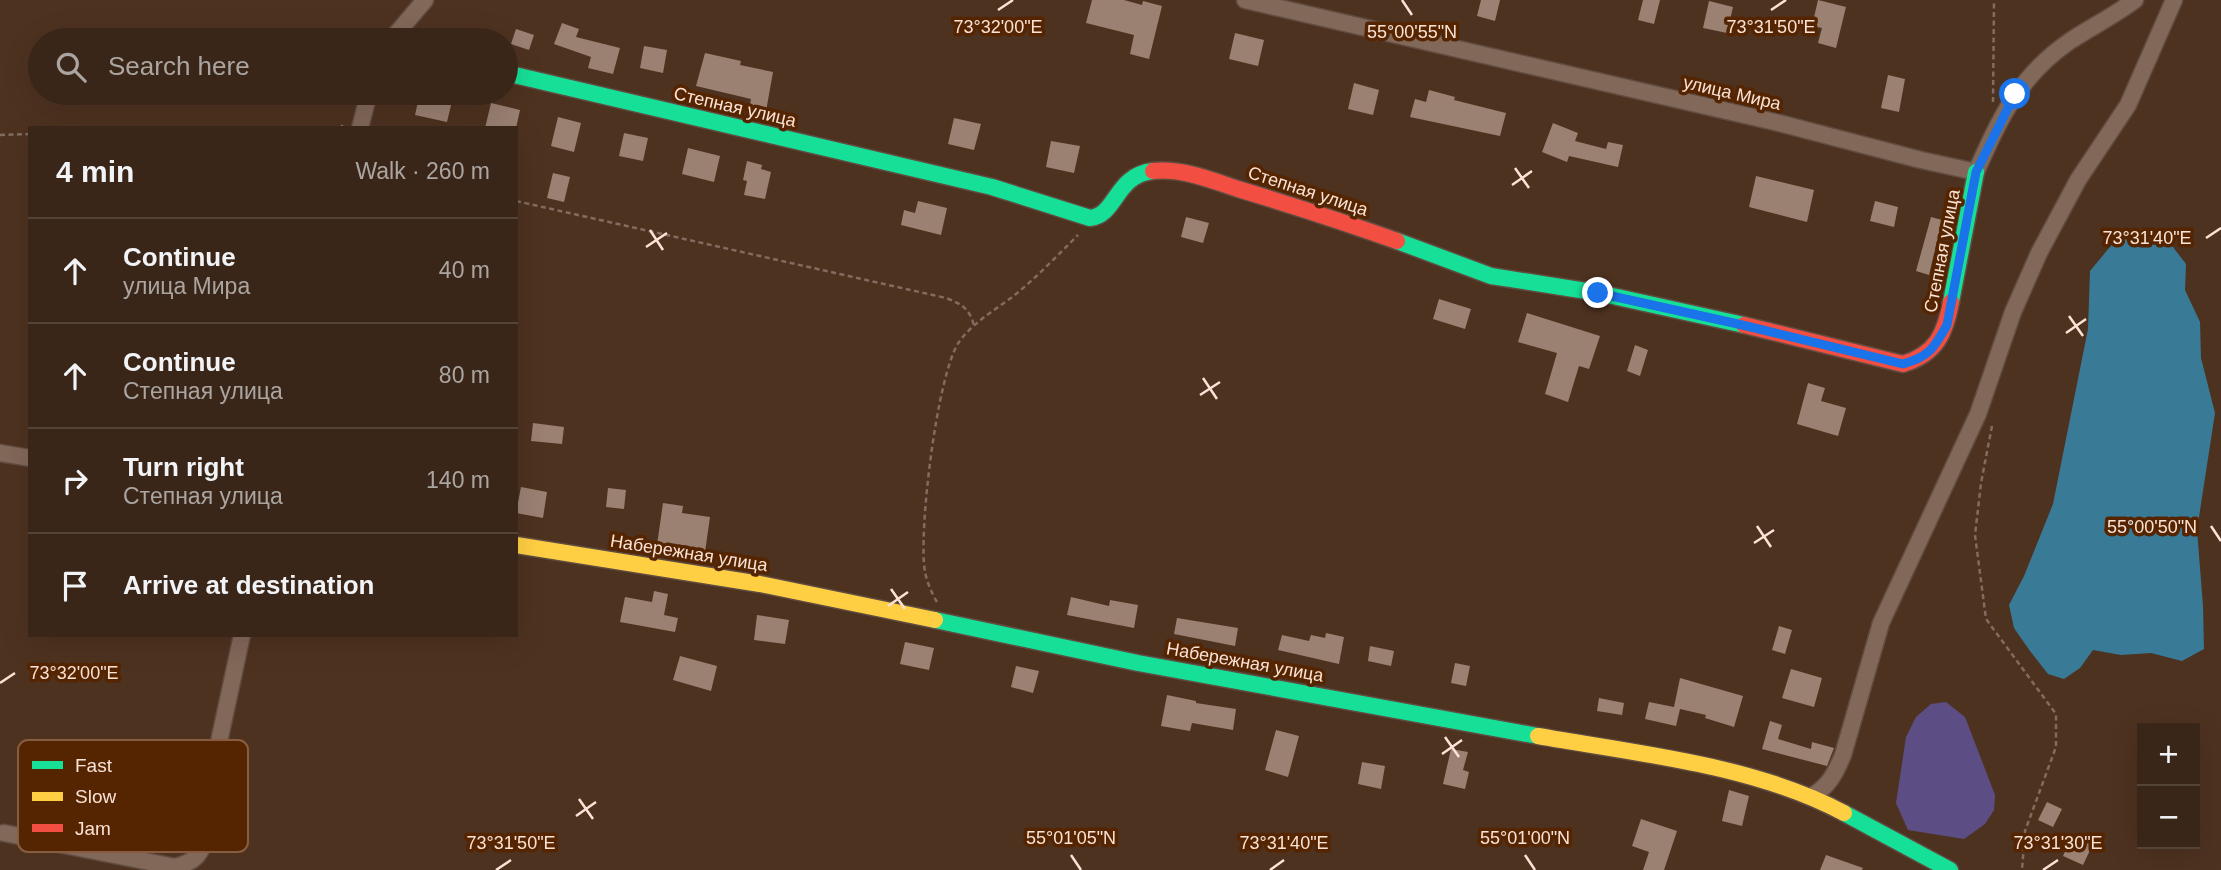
<!DOCTYPE html>
<html lang="en">
<head>
<meta charset="utf-8">
<style>
	body { margin:0; font-family:Helvetica,sans-serif; background:#453225; color:#f1f3f6 }
	.controls { position:absolute; right:21px; bottom:21px; display:grid; overflow:hidden; border-radius:0px; box-shadow:0 7px 28px #0002 }
	.controls button { width:63px; height:63px; display:grid; place-items:center; padding:0; border:0; border-bottom:2px solid #544337; background:#3a2618; color:#f1f3f6; font:35px sans-serif }
	.stop { position:absolute; width:21px; height:21px; margin:-16px; border:5px solid #1a73e8; border-radius:50%; background:#fff }
	.stop.end { background:#1a73e8; border-color:#fff; box-shadow:0 2px 7px #0008 }
	.list { margin:0; padding:0; list-style:none }
	h2 { display:flex; justify-content:space-between; align-items:center; height:91px; margin:0; padding:0 28px; font-size:30px }
	h2 small { font-size:23px; font-weight:400; color:#aba5a2 }
	.list li { display:grid; grid-template-columns:46px 1fr auto; gap:21px; align-items:center; box-sizing:border-box; height:105px; padding:0 28px; border-top:2px solid #544337 }
	.list b { display:block; font-size:26px; white-space:nowrap }
	.list p { margin:0; font-size:23px; white-space:nowrap; color:#aba5a2 }
	.list em { font-size:23px; font-style:normal; color:#aba5a2 }
	.icon { flex:none; width:38px; height:38px; fill:none; stroke:currentColor; stroke-width:2; stroke-linecap:round; stroke-linejoin:round }
	.map { position:relative; flex:none; width:2221px; height:870px; overflow:hidden }
	.search { position:absolute; background:#3a2618; box-shadow:0 7px 28px #0002; left:28px; top:28px; width:490px; height:77px; display:flex; align-items:center; gap:18px; box-sizing:border-box; padding:0 24px; border-radius:38px; color:#aba5a2; font-size:26px }
	.panel { position:absolute; background:#3a2618; box-shadow:0 7px 28px #0002; left:28px; top:126px; width:490px; height:511px; border-radius:0px }
	.map>svg:first-child { display:block }
	.green { fill:#5c4e84 }
	.water { fill:#397a97 }
	.building { fill:#9a8172 }
	.lines { fill:none; stroke-linecap:round; stroke-linejoin:round }
	.street-casing { stroke:#604c40; stroke-width:19 }
	.fast-casing { stroke:#604c40; stroke-width:19 }
	.slow-casing { stroke:#604c40; stroke-width:19 }
	.jam-casing { stroke:#604c40; stroke-width:19 }
	.path { stroke:#816c5f; stroke-width:2.5; stroke-dasharray:5 3.5; stroke-linecap:butt }
	.street { stroke:#826859; stroke-width:16 }
	.fast { stroke:#16e098; stroke-width:16 }
	.slow { stroke:#ffcf43; stroke-width:16 }
	.jam { stroke:#f24e42; stroke-width:16 }
	.route { stroke:#1a73e8; stroke-width:9 }
	.ticks { fill:none; stroke:#fae2d5; stroke-width:2.5 }
	.labels { text-anchor:middle; stroke-width:7; stroke-linejoin:round; paint-order:stroke }
	.street-label { font-size:18px; fill:#fae2d5; stroke:#552401 }
	.key { fill:#552401; stroke:#865d41; stroke-width:2 }
	.key-label { font-size:19px; fill:#fae2d5 }
	.ticks-label { font-size:18px; text-anchor:middle; fill:#fae2d5; stroke:#552401; stroke-width:7; stroke-linejoin:round; paint-order:stroke }
</style>
</head>
<body>
<div class="map">
<svg width="2221" height="870" viewBox="0 0 2221 870">
	<rect width="100%" height="100%" fill="#4e3220"/>
	<path class="green" d="M1946 702 1965 717 1995 795 1994 810 1985 824 1964 839 1908 830 1896 803 1906 737 1916 717 1931 704Z"/>
	<path class="water" d="M2140 229 2166 238 2186 264 2185 290 2200 322 2201 358 2215 413 2197 530 2203 606 2204 649 2182 661 2151 653 2121 655 2093 650 2080 668 2064 679 2048 674 2030 651 2014 628 2009 605 2024 576 2053 504 2088 329 2090 271 2114 242Z"/>
	<path class="building" d="M1092 0H1124L1142 5 1143 1 1162 6 1149 59 1130 54 1134 35 1086 23Z
		M1481 0H1500L1495 21 1477 16Z
		M1643 0H1660L1654 24 1638 20Z
		M1818 0 1846 7 1836 48 1818 43 1822 28 1812 26Z
		M1709 1 1733 7 1727 33 1703 28Z
		M562 23 579 29 576 37 620 48 613 74 588 68 591 57 554 44Z
		M516 29 534 35 529 50 511 44Z
		M1235 33 1264 40 1258 66 1229 59Z
		M644 46 667 50 663 73 640 68Z
		M705 53 741 61 740 65 773 72 765 117 748 114 751 99 696 86Z
		M1888 75 1905 79 1899 112 1881 108Z
		M1354 83 1379 90 1373 115 1348 109Z
		M1429 90 1455 97 1454 100 1506 113 1500 136 1410 117 1415 99 1426 102Z
		M420 93H454L447 122 415 115Z
		M491 103 520 110 516 128H485Z
		M558 117 581 123 574 152 551 146Z
		M954 118 981 124 974 150 948 144Z
		M1553 123 1578 133 1575 141 1606 149 1608 142 1623 145 1618 167 1569 156 1567 162 1542 152Z
		M624 133 648 138 643 161 619 156Z
		M1051 141 1080 146 1074 173 1046 167Z
		M688 148 720 156 714 182 682 174Z
		M747 161 762 165 761 169 771 172 765 199 744 195 747 181 743 180Z
		M553 173 570 177 564 202 547 198Z
		M1756 176 1814 190 1807 222 1749 207Z
		M918 201 947 208 941 235 901 225 904 210 915 213Z
		M1875 201 1898 207 1894 227 1870 221Z
		M1186 217 1209 223 1203 243 1181 237Z
		M1931 217 1942 220 1929 275 1916 271Z
		M1439 299 1471 309 1465 329 1433 319Z
		M1527 313 1600 336 1589 369 1579 366 1568 402 1545 394 1557 353 1518 342Z
		M1635 345 1648 350 1640 376 1627 371Z
		M1808 383 1825 388 1821 401 1846 408 1838 436 1797 424Z
		M533 423 564 427 562 444 531 441Z
		M521 487 547 492 543 518 516 513Z
		M608 488 626 490 624 509 606 507Z
		M663 503 683 506 682 513 710 517 705 552 657 545Z
		M654 591 668 594 664 615 678 618 675 632 620 622 625 597 652 602Z
		M1071 597 1109 606 1110 600 1138 605 1134 628 1067 615Z
		M757 615 789 620 785 644 754 640Z
		M1177 618 1238 628 1235 646 1174 634Z
		M1779 626 1792 630 1785 654 1772 650Z
		M1326 633 1344 637 1339 664 1278 650 1282 635 1309 641 1311 635 1325 638Z
		M905 642 934 648 929 670 900 664Z
		M1370 646 1394 651 1391 666 1368 661Z
		M680 656 717 666 711 691 673 680Z
		M1455 663 1470 666 1466 686 1451 683Z
		M1016 666 1039 671 1033 693 1011 687Z
		M1791 669 1822 678 1814 707 1782 698Z
		M1680 678 1743 696 1734 727 1705 718 1706 715 1680 709 1676 726 1645 719 1649 702 1674 707Z
		M1167 695 1196 701V703L1236 709 1233 730 1192 723 1190 731 1161 726Z
		M1599 698 1624 703 1622 715 1597 711Z
		M1770 721 1782 725 1778 739 1811 749 1812 742 1834 748 1827 766 1762 749Z
		M1276 730 1299 736 1288 777 1265 770Z
		M1451 749 1468 752 1463 770 1469 772 1465 789 1443 784Z
		M1362 762 1385 766 1381 789 1358 784Z
		M1729 790 1749 796 1742 826 1722 821Z
		M2047 802 2062 809 2053 827 2038 820Z
		M1641 819 1677 831 1664 870H1643L1649 852 1632 846Z
		M2073 835 2093 844 2083 865 2063 856Z
		M1826 855 1863 868 1862 870H1820Z"/>
	<g class="lines">
		<defs>
			<path id="street" d="M1245 0 1775 122 1921 160 1976 172C2000 118 2019 76 2070 41 2091 27 2114 16 2135 0
				M391 40 425 0
				M360 128 369 93
				M0 453 30 458
				M1812 796C1829 786 1835 774 1843 755L1881 623 1978 414 2013 312 2039 253 2078 180 2128 105 2174 0
				M4 833 175 867C193 862 200 857 205 839L220 737 242 635"/>
			<path id="fast" d="M506 73 992 187 1090 218C1117 215 1115 175 1153 171
				M1397 241 1491 276 1599 293 1744 325
				M1951 302 1976 172
				M935 620 1138 663 1538 736
				M1844 813 1950 870"/>
			<path id="slow" d="M516 545 760 584 935 620
				M1538 736C1639 754 1754 765 1844 813"/>
			<path id="jam" d="M1153 171C1182 168 1211 180 1238 189 1291 205 1344 222 1397 241
				M1744 325 1903 364C1936 354 1945 334 1951 302"/>
		</defs>
		<use href="#street" class="street-casing"/>
		<use href="#fast" class="fast-casing"/>
		<use href="#slow" class="slow-casing"/>
		<use href="#jam" class="jam-casing"/>
		<path class="path" d="M1993 102 1994 0
			M339 128 345 124
			M0 135 30 134
			M516 201 946 298C962 304 970 309 974 326
			M1992 426 1981 483 1975 535 1986 619 2056 714V747L2025 831 2022 870
			M937 602C932 594 927 582 925 572 918 533 937 374 959 342 973 322 997 309 1016 294 1038 276 1058 255 1078 235"/>
		<use href="#street" class="street"/>
		<use href="#fast" class="fast"/>
		<use href="#slow" class="slow"/>
		<use href="#jam" class="jam"/>
	</g>
	<g class="lines">
		<path class="route" d="M1598 293 1738 324 1903 364C1929 357 1934 348 1947 325L1976 172 2015 94"/>
	</g>
	<path class="ticks" d="M1402 0 1412 15M998 10 1013 0M1771 10 1786 0M1515 168 1529 188M1512 185 1532 171M650 230 663 250M2206 238 2221 228M646 247 667 233M2069 316 2083 336M2066 333 2086 319M1203 378 1217 399M1200 395 1220 382M1757 526 1771 547M2211 526 2221 541M1754 543 1774 530M891 589 905 609M888 606 908 592M0 683 15 673M1445 737 1459 757M1442 754 1462 740M579 799 593 819M576 816 596 802M1071 855 1081 870M1525 855 1535 870M496 870 511 860M1270 870 1284 860M2043 870 2058 860"/>
	<g class="labels">
		<g class="street-label">
			<text transform="translate(1732 93) rotate(13)" y="6">улица Мира</text>
			<text transform="translate(735 107) rotate(13)" y="6">Степная улица</text>
			<text transform="translate(1308 191) rotate(18)" y="6">Степная улица</text>
			<text transform="translate(1942 251) rotate(-79)" y="6">Степная улица</text>
			<text transform="translate(689 553) rotate(9)" y="6">Набережная улица</text>
			<text transform="translate(1245 662) rotate(10)" y="6">Набережная улица</text>
		</g>
	</g>
	<rect x="18" y="740" width="230" height="112" rx="10" class="key"/>
	<rect x="32" y="761" width="31" height="8" fill="#16e098"/>
	<rect x="32" y="792" width="31" height="9" fill="#ffcf43"/>
	<rect x="32" y="824" width="31" height="8" fill="#f24e42"/>
	<g class="key-label">
		<text x="75" y="772">Fast</text>
		<text x="75" y="803">Slow</text>
		<text x="75" y="835">Jam</text>
	</g>
	<g class="ticks-label">
		<text x="998" y="33">73°32'00"E</text>
		<text x="1771" y="33">73°31'50"E</text>
		<text x="1412" y="38">55°00'55"N</text>
		<text x="2147" y="244">73°31'40"E</text>
		<text x="2152" y="533">55°00'50"N</text>
		<text x="74" y="679">73°32'00"E</text>
		<text x="1071" y="844">55°01'05"N</text>
		<text x="1525" y="844">55°01'00"N</text>
		<text x="511" y="849">73°31'50"E</text>
		<text x="1284" y="849">73°31'40"E</text>
		<text x="2058" y="849">73°31'30"E</text>
	</g>
</svg>
<div class="controls">
<button>+</button>
<button>−</button>
</div>
<div class="stop" style="left:2015px;top:94px"></div>
<div class="stop end" style="left:1598px;top:293px"></div>
<div class="search"><svg class="icon" aria-label="search" viewBox="0 0 24 24"><circle cx="10" cy="10" r="6"/><path d="M15 15l6 6"/></svg>Search here</div>
<section class="panel">
<h2>4 min<small>Walk · 260 m</small></h2>
<ul class="list">
<li><svg class="icon" aria-label="ahead" viewBox="0 0 24 24"><path d="M12 20V5M6 11l6-6 6 6"/></svg><div><b>Continue</b><p>улица Мира</p></div><em>40 m</em></li>
<li><svg class="icon" aria-label="ahead" viewBox="0 0 24 24"><path d="M12 20V5M6 11l6-6 6 6"/></svg><div><b>Continue</b><p>Степная улица</p></div><em>80 m</em></li>
<li><svg class="icon" aria-label="right" viewBox="0 0 24 24"><path d="M7 20v-9h11M14 6l5 5-5 5"/></svg><div><b>Turn right</b><p>Степная улица</p></div><em>140 m</em></li>
<li><svg class="icon" aria-label="arrive" viewBox="0 0 24 24"><path d="M6 21V4h12l-3 4 3 4H6"/></svg><div><b>Arrive at destination</b></div></li>
</ul>
</section>
</div>
</body>
</html>
